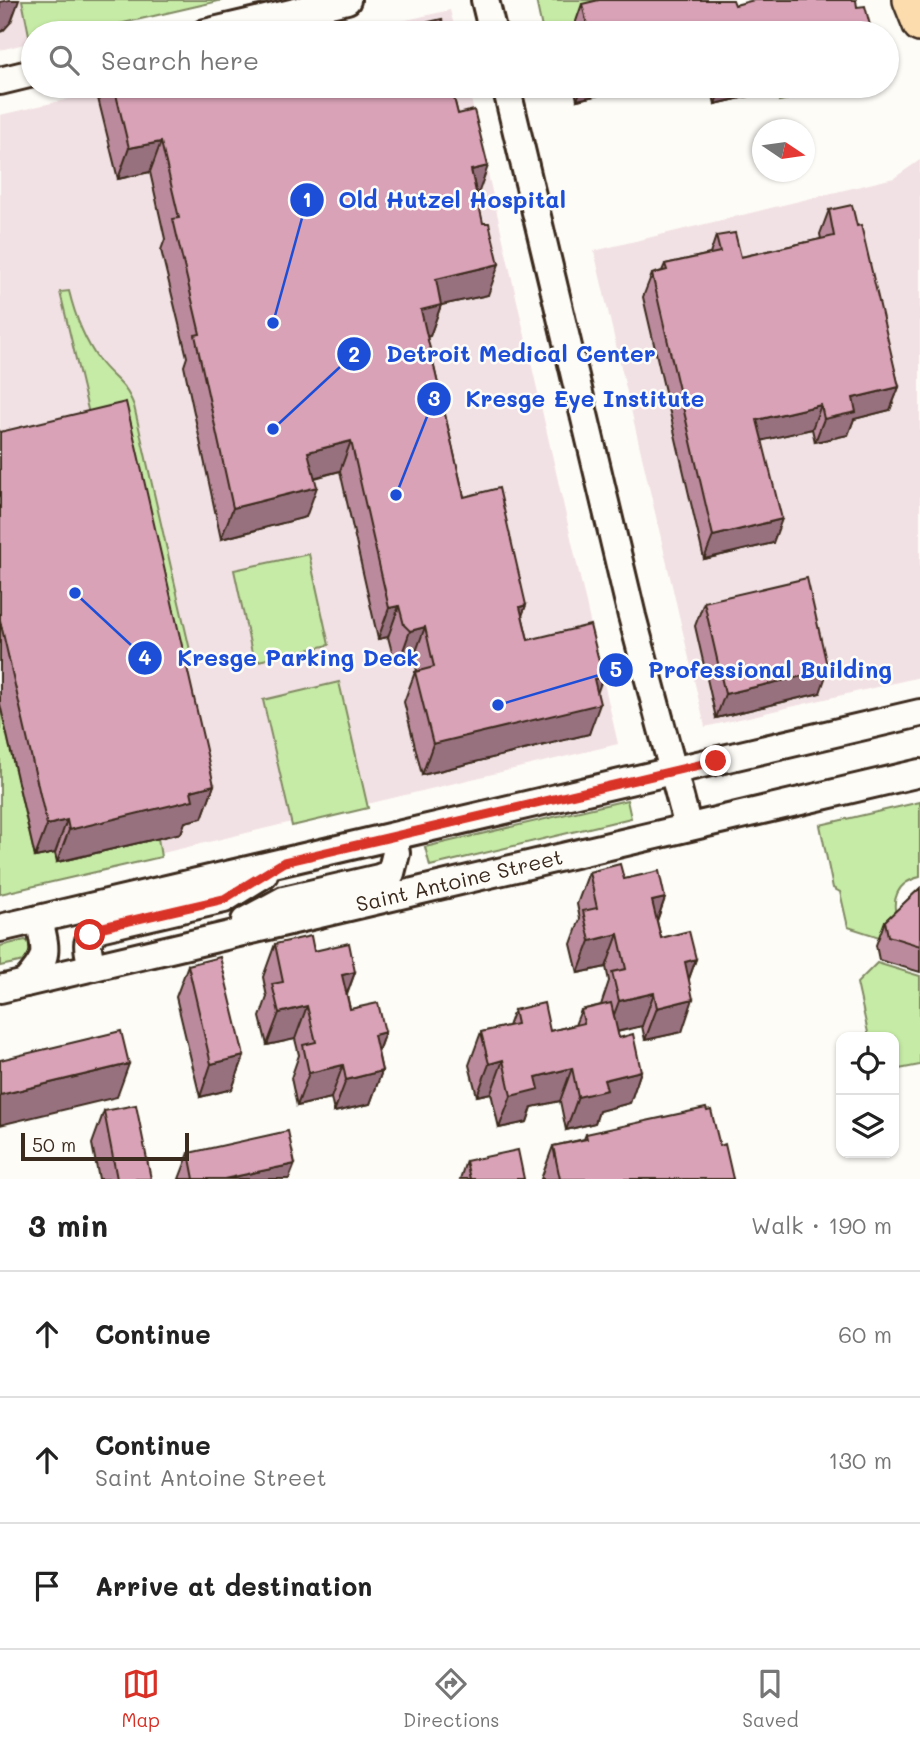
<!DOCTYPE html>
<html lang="en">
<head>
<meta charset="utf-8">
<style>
	body { margin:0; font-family:Mali,sans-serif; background:#f6f6f6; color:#222 }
	.controls { position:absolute; right:21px; bottom:21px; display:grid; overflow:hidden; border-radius:14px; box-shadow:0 2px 5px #0004 }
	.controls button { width:63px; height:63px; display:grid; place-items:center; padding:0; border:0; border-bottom:2px solid #e0e0e0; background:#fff; color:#222; font:35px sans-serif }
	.compass { position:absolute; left:752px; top:119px; width:63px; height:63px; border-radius:50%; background:#fff; box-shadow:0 2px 5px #0004; rotate:103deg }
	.scale { position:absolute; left:21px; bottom:18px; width:168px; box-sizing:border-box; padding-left:7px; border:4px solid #3b2a1e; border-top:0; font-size:19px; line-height:24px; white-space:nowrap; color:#3b2a1e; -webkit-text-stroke:5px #fdfcf7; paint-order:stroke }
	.stop { position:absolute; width:21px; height:21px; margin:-16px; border:5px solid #d93025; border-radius:50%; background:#fff }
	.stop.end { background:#d93025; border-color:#fff; box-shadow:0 2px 7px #0008 }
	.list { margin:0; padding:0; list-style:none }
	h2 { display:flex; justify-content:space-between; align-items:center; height:91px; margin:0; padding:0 28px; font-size:30px }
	h2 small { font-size:23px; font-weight:400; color:#767676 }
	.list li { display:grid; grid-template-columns:46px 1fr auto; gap:21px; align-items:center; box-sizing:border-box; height:126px; padding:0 28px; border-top:2px solid #e0e0e0 }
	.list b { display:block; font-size:26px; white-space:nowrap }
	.list p { margin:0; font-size:23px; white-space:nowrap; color:#767676 }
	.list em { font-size:23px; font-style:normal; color:#767676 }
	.icon { flex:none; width:38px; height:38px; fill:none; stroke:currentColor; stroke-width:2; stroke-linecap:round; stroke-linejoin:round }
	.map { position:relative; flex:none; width:920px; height:1179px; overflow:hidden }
	.search { position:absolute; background:#fff; box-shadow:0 2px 5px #0004; left:21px; right:21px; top:21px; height:77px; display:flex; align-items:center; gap:18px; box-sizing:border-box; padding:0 24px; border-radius:38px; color:#767676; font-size:26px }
	.sheet { height:469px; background:#fff }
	nav { display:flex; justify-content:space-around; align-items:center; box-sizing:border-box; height:98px; border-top:2px solid #e0e0e0; background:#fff; font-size:19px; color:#767676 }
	nav a { display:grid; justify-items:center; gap:4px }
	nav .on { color:#d93025 }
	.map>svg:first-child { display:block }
	.built { fill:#f2e1e4 }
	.green { fill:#c6eba6; stroke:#808a62; stroke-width:2 }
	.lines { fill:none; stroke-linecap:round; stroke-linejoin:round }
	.minor-casing { stroke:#3b2a1e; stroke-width:32 }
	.major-casing { stroke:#3b2a1e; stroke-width:38 }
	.minor { stroke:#fdfcf7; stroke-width:26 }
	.major { stroke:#fcdcac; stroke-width:33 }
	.wall { fill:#bb8b9d; stroke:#3b2a1e; stroke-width:2 }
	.shaded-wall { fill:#98717f; stroke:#3b2a1e; stroke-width:2 }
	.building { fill:#d9a2b6; stroke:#3b2a1e; stroke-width:2 }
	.route { stroke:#d93025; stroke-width:9 }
	.labels { text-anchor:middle; stroke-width:5; stroke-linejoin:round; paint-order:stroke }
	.street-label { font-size:21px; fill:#3b2a1e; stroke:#fdfcf7 }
	.leader { fill:none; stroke:#1d4ed8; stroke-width:2.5 }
	.callout-dot { fill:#1d4ed8; stroke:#fdfcf7; stroke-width:2.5 }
	.mark-label { font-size:21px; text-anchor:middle; font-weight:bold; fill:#fff }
	.callout-label { font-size:23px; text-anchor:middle; font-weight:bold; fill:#1d4ed8; stroke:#fdfcf7; stroke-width:5; stroke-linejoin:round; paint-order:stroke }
</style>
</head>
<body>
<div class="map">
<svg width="920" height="1179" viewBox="0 0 920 1179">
	<rect width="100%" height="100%" fill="#fdfcf7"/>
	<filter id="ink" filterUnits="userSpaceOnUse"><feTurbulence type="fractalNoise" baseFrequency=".0143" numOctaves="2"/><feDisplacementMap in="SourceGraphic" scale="14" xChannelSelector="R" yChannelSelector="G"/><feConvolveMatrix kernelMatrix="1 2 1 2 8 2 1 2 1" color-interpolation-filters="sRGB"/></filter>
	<g filter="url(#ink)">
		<path class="built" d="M0 0H212L33 33V42L0 50Z
			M450 10 456 33H350Z
			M125 86H468L618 744 0 892V115Z
			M920 160V677L705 727 594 251 894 178Z"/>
		<path class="green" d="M22 0H223L80 33H33L31 45Z
			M536 0H681L585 33H543Z
			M799 86H853L779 101 777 91Z
			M69 291C75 316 85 341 100 362 114 380 125 382 134 406L190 650C190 665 179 663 167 665L95 439 60 292Z
			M309 554 329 645 254 662 234 570Z
			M339 682 368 808 292 826 263 700Z
			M0 705 35 857 55 853 58 862 158 838 161 857 0 894Z
			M627 800 631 818 430 866 425 847Z
			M920 802V877C897 882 890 900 898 921L879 937 848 927 840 892 833 888 820 825Z
			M25 940 33 944 35 950 29 960 0 966V946Z
			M877 963 920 976V1065L894 1070V1037H869L857 983Z"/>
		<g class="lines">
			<defs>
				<g id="minor">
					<path d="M485 0 493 33"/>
					<path d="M205 33 347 0"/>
					<path d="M0 81 33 73"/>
					<path d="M506 86 632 616 688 827"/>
					<path d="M245 921 284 900 379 878 391 873 396 853 393 837"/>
					<path d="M0 928 920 713"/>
					<path d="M92 967C88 949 83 941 99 928L224 899 264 874"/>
					<path d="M25 983C49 956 47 954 39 919"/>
					<path id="s1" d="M0 989 920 773"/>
				</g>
				<path id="major" d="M910 0 920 25"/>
			</defs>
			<use href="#minor" class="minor-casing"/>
			<use href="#major" class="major-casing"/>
			<use href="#minor" class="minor"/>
			<use href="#major" class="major"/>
		</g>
		<path class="wall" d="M582 4 735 5 857 7 872 33H572Z
			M100 86H451L477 195 488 295 441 305 430 336 427 337 464 497 526 605 522 615 528 640 597 693 589 734 422 775 404 702 415 672 417 671 414 657 399 662 393 656 388 637 378 639 340 471 315 478 306 517 221 539 184 366 187 357 161 250 165 239 150 172 118 179 97 94Z
			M574 86H637L577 100Z
			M711 86H792L715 104Z
			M829 210 857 226 899 387 890 410 854 419 848 435 815 442 812 429 762 440 773 543 704 559 643 297 652 274 662 271 665 264 710 254 716 236 741 257 821 239 820 234Z
			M0 432 214 785 202 818 185 822 181 833 57 862 55 853 35 857 0 704Z
			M704 602 820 693 716 718 695 626Z
			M589 872 624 879 665 898 657 921 661 938 696 959 689 979 682 1032 645 1040 642 1026 617 1032 619 1038 641 1071 630 1103 599 1111 595 1123 566 1130 560 1101 532 1107 527 1122 499 1128 491 1093 477 1096 469 1065 481 1032 508 1026 514 1010 550 1031 575 1025 581 1010 601 1005 609 981 606 967 578 973 571 944 580 919 577 904Z
			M920 888V972L879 960 876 945 885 921Z
			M275 944 314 951 355 972 347 995 350 1009 385 1032 378 1052 382 1071 370 1104 334 1112 331 1098 297 1106 291 1078 299 1055 295 1039 267 1045 260 1017 267 997 263 977Z
			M188 965 244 1056 232 1089 200 1097 176 997Z
			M104 1111 151 1179H99L92 1144Z
			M586 1134 720 1146 733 1179H541L553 1146 584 1139Z
			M189 1153 289 1179H179Z
			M466 1161 524 1179H460Z"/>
		<path class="shaded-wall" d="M9 0H19L11 22 3 31 0 32V2Z
			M582 86H637L577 100Z
			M721 86H792L715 104Z
			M161 142 150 172 118 179 129 148Z
			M488 166 477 197 471 170Z
			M499 264 488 295 441 305 430 336 410 340 421 310 436 279Z
			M899 387 890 410 854 419 848 435 815 442 824 419 853 398Z
			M821 405 812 429 748 444 757 420Z
			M351 441 340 471 297 482 308 452Z
			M317 487 306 517 221 539 233 508Z
			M782 519 773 543 704 559 713 536Z
			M526 605 515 635 520 607Z
			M399 606 388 637 378 639 389 608Z
			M425 627 414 657 399 662 410 631Z
			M828 670 820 693 716 718 725 694Z
			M603 677 593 705 600 704 589 734 422 775 433 744 594 679Z
			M214 785 202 818 185 822 181 833 57 862 69 830 191 791Z
			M67 820 55 853 35 857 47 825Z
			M665 898 653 931 652 901Z
			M618 934 606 967 578 973 590 941Z
			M696 959 684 992 685 962Z
			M355 972 343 1004 342 975Z
			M654 993 642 1026 607 1034 619 1001Z
			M693 999 682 1032 645 1040 657 1008Z
			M307 1006 295 1039 267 1045 279 1013Z
			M385 1032 373 1065 374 1035Z
			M244 1056 232 1089 200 1097 211 1064Z
			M503 1060 491 1093 477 1096 489 1064Z
			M129 1064 117 1097 0 1125V1095Z
			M343 1065 331 1098 297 1106 309 1073Z
			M572 1068 560 1101 532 1107 527 1122 499 1128 511 1096 536 1077Z
			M382 1071 370 1104 334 1112 346 1080Z
			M641 1071 630 1103 599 1111 595 1123 566 1130 578 1097 604 1080Z
			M295 1164 289 1179H224Z"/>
		<path class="building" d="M599 0H733L735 5 754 0H856L857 7 865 6 872 33H588H589L582 4Z
			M442 19 445 33H381Z
			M114 86H451L458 114 474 110 488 166 471 170 483 223H489L499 264 436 279 441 305 421 310 464 497 499 488 526 605 520 607 528 640 590 625 603 677 594 679 600 704 433 744 415 672 434 667 425 627 410 631 404 625 399 606 389 608 351 441 308 452 317 487 233 508 195 335 200 334 173 219 179 218 161 142 129 148Z
			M852 205 857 226 861 225 899 387 853 398 856 412 824 419 821 405 757 420 782 519 713 536 652 274 667 270 665 264 720 252 716 236 735 233 741 257 834 236 829 210Z
			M126 402 214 785 191 791 193 800 69 830 67 820 47 825 0 620V432Z
			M807 578 828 670 725 694 704 602Z
			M620 864 624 879 659 871 665 898 652 901 661 938 689 931 696 959 685 962 693 999 657 1008 654 993 619 1001 612 972 626 969 618 934 590 941 583 911 597 908 589 872Z
			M920 888V946L888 936 885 921Z
			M311 936 314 951 349 943 355 972 342 975 350 1009 378 1003 385 1032 374 1035 382 1071 346 1080 343 1065 309 1073 303 1045 316 1042 307 1006 279 1013 272 984 283 982 275 944Z
			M220 957 244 1056 211 1064 188 965Z
			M544 1003 550 1031 584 1023 581 1010 611 1003 619 1038 633 1034 641 1071 604 1080 607 1090 578 1097 572 1068 536 1077 539 1089 511 1096 503 1060 489 1064 481 1032 517 1024 514 1010Z
			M121 1031 129 1064 0 1095V1060Z
			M136 1105 151 1179H117L104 1111Z
			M706 1108 707 1111 711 1110 720 1146 725 1144 733 1179H560L553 1146 587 1139 586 1134Z
			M288 1131 295 1164 224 1179H194L189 1153Z
			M518 1150 524 1179H470L466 1161Z"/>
	</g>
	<g class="lines" filter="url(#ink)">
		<path class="route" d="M90 935 99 928 224 899 284 862 716 761"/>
	</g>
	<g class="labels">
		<g class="street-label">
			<text dy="7" stroke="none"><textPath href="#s1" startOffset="472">Saint Antoine Street</textPath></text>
		</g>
	</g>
	<path class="leader" d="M273 323L307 200M273 429L354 354M396 495L434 399M75 593L145 658M498 705L616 670"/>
	<g class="callout-dot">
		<circle cx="273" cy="323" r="7"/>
		<circle cx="273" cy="429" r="7"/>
		<circle cx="396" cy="495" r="7"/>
		<circle cx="75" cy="593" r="7"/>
		<circle cx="498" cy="705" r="7"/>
		<circle cx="307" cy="200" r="18"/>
		<circle cx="354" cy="354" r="18"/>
		<circle cx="434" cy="399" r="18"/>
		<circle cx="145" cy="658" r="18"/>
		<circle cx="616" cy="670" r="18"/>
	</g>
	<g class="mark-label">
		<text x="307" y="207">1</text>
		<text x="354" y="362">2</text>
		<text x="434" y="406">3</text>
		<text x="145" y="665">4</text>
		<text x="616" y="677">5</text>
	</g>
	<g class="callout-label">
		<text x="452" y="208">Old Hutzel Hospital</text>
		<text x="521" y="362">Detroit Medical Center</text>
		<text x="585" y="407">Kresge Eye Institute</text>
		<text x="298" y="666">Kresge Parking Deck</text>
		<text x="770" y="678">Professional Building</text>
	</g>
</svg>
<div class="controls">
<button><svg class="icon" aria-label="locate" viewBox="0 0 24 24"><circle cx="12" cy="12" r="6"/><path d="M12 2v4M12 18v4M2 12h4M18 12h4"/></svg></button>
<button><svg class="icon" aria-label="layers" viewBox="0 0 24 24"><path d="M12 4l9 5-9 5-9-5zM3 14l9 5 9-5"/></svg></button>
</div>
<svg class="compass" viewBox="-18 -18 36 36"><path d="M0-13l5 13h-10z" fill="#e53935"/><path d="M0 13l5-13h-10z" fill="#767676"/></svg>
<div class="scale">50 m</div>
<div class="stop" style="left:90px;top:935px"></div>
<div class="stop end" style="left:716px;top:761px"></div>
<div class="search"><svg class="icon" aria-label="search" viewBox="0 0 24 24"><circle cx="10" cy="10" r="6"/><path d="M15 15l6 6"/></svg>Search here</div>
</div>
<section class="sheet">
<h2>3 min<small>Walk · 190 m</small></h2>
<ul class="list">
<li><svg class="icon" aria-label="ahead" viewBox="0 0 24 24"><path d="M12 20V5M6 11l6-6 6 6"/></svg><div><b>Continue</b></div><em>60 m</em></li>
<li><svg class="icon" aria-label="ahead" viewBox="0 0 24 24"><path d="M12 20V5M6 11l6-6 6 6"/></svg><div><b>Continue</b><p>Saint Antoine Street</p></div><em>130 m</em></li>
<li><svg class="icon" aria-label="arrive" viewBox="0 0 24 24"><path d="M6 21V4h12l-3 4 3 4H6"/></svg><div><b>Arrive at destination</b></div></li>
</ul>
</section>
<nav>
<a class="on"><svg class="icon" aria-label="map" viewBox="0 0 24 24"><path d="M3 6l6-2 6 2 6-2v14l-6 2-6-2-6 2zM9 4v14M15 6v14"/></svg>Map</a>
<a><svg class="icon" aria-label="directions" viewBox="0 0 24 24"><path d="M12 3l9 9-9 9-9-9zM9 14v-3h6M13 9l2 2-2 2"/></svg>Directions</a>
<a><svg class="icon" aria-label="saved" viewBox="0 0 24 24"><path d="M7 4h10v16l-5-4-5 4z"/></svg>Saved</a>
</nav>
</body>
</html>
